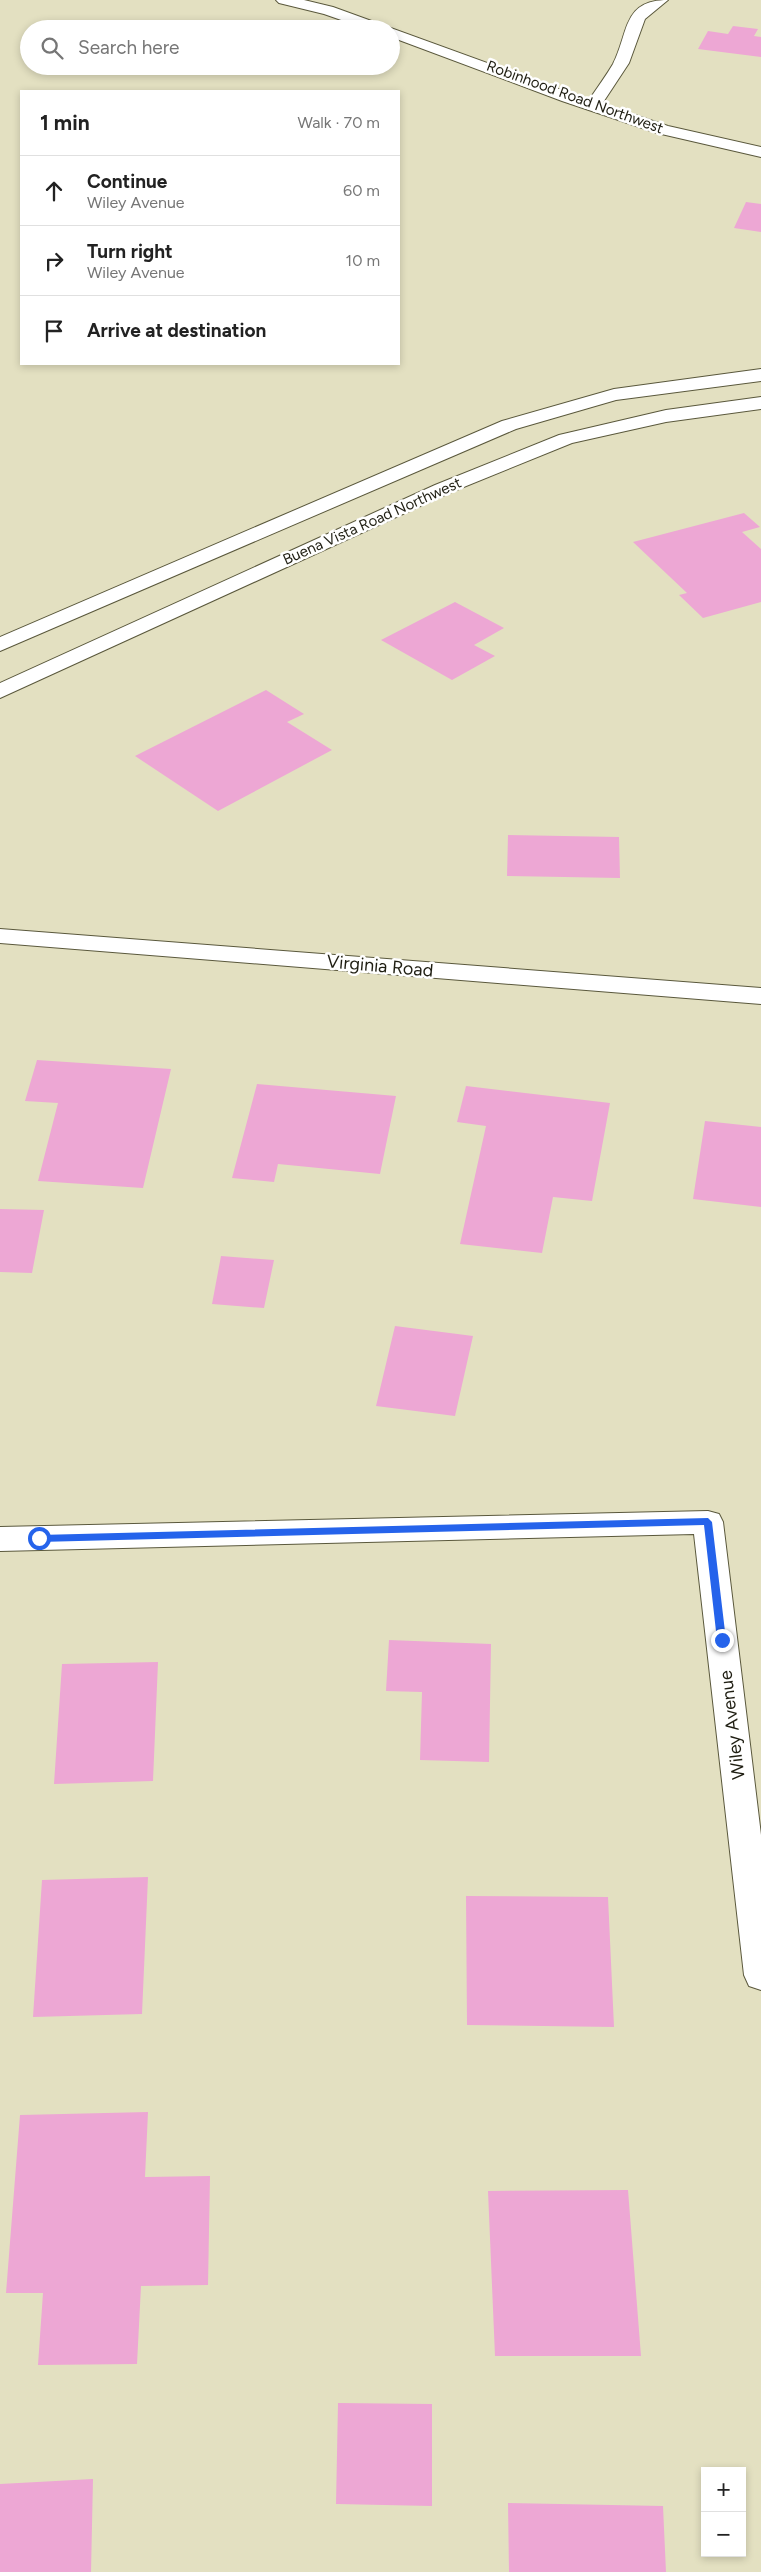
<!DOCTYPE html>
<html lang="en">
<head>
<meta charset="utf-8">
<style>
	body { margin:0; font-family:Figtree,sans-serif; background:#f6f6f6; color:#222 }
	.controls { position:absolute; right:15px; bottom:15px; display:grid; overflow:hidden; border-radius:0px; box-shadow:0 2px 8px #0003 }
	.controls button { width:45px; height:45px; display:grid; place-items:center; padding:0; border:0; border-bottom:1px solid #e0e0e0; background:#fff; color:#222; font:25px sans-serif }
	.stop { position:absolute; width:15px; height:15px; margin:-11px; border:4px solid #2563eb; border-radius:50%; background:#fff }
	.stop.end { background:#2563eb; border-color:#fff; box-shadow:0 1px 5px #0008 }
	.list { margin:0; padding:0; list-style:none }
	h2 { display:flex; justify-content:space-between; align-items:center; height:65px; margin:0; padding:0 20px; font-size:21px }
	h2 small { font-size:16px; font-weight:400; color:#767676 }
	.list li { display:grid; grid-template-columns:32px 1fr auto; gap:15px; align-items:center; box-sizing:border-box; height:70px; padding:0 20px; border-top:1px solid #e0e0e0 }
	.list b { display:block; font-size:19px; white-space:nowrap }
	.list p { margin:0; font-size:16px; white-space:nowrap; color:#767676 }
	.list em { font-size:16px; font-style:normal; color:#767676 }
	.icon { flex:none; width:28px; height:28px; fill:none; stroke:currentColor; stroke-width:2; stroke-linecap:round; stroke-linejoin:round }
	.map { position:relative; flex:none; width:761px; height:2572px; overflow:hidden }
	.search { position:absolute; background:#fff; box-shadow:0 2px 8px #0003; left:20px; top:20px; width:380px; height:55px; display:flex; align-items:center; gap:12px; box-sizing:border-box; padding:0 18px; border-radius:28px; color:#767676; font-size:19px }
	.panel { position:absolute; background:#fff; box-shadow:0 2px 8px #0003; left:20px; top:90px; width:380px; height:275px; border-radius:0px }
	.map>svg:first-child { display:block }
	.building { fill:#eda7d4 }
	.lines { fill:none; stroke-linecap:round; stroke-linejoin:round }
	.minor-casing { stroke:#5a583c; stroke-width:2 }
	.minor { fill:#fff; fill-rule:evenodd }
	.route { fill:#2563eb }
	.labels { text-anchor:middle; stroke-width:5; stroke-linejoin:round; paint-order:stroke }
	.far-street-label { font-size:15px; fill:#1f1e12; stroke:#fff }
	.street-label { font-size:18px; fill:#1f1e12; stroke:#fff }
</style>
</head>
<body>
<div class="map">
<svg width="761" height="2572" viewBox="0 0 761 2572">
	<rect width="100%" height="100%" fill="#e3e0c1"/>
	<path class="building" d="M733 26 758 29 754 36 761 37V57L698 49 708 31 728 34Z
		M746 202 761 204V232L734 228Z
		M744 513 760 527 742 532 761 549V602L703 618 679 595 687 593 633 542Z
		M455 602 504 628 474 645 495 656 452 680 381 640Z
		M266 690 304 714 287 722 332 750 218 811 135 756Z
		M508 835 619 837 620 878 507 876Z
		M37 1060 171 1069 143 1188 38 1181 58 1103 25 1101Z
		M257 1084 396 1096 380 1174 278 1164 274 1182 232 1178Z
		M466 1086 610 1103 592 1201 553 1197 542 1253 460 1244 486 1126 457 1122Z
		M705 1121 761 1127V1207L693 1199Z
		M0 1209 44 1210 32 1273 0 1272Z
		M221 1256 274 1260 264 1308 212 1304Z
		M395 1326 473 1336 455 1416 376 1406Z
		M389 1640 491 1644 489 1762 420 1760 422 1692 386 1691Z
		M158 1662 153 1781 54 1784 62 1664Z
		M148 1877 142 2014 33 2017 42 1880Z
		M466 1896 608 1897 614 2027 467 2025Z
		M148 2112 145 2177 210 2176 208 2285 141 2286 137 2364 38 2365 43 2293H6L20 2115Z
		M628 2190 641 2356H495L488 2191Z
		M338 2403 432 2404V2506L336 2504Z
		M93 2479 91 2572H0V2484Z
		M508 2503 663 2506 666 2572H509Z"/>
	<g class="lines">
		<defs>
			<path id="minor" d="M276 0H304L333 7 589 100C597 88 606 76 613 64 629 33 622 0 668 0L645 19 629 63 602 104 668 126 761 147V157L657 133 562 101 391 37V29H367L324 14 279 3Z
				M761 369V381L616 400 516 429 0 651V637L502 421 614 389Z
				M761 397V409L666 422 572 443 449 493 0 698V683L435 485 559 435 666 410Z
				M0 929 761 988V1004L0 943Z
				M708 1511 719 1514 723 1522 761 1835V1990L749 1986 744 1975 694 1534 0 1551V1527Z"/>
		</defs>
		<use href="#minor" class="minor-casing"/>
		<use href="#minor" class="minor"/>
	</g>
	<path class="route" d="M708 1518 712 1522 726 1640 722 1644 717 1640 704 1525 39 1542 35 1538 39 1535Z"/>
	<g class="labels">
		<g class="far-street-label">
			<text transform="translate(575 97) rotate(20)" y="5">Robinhood Road Northwest</text>
			<text transform="translate(372 521) rotate(-24)" y="5">Buena Vista Road Northwest</text>
		</g>
		<g class="street-label">
			<text transform="translate(380 966) rotate(5)" y="6">Virginia Road</text>
			<text transform="translate(732 1725) rotate(-97)" y="6">Wiley Avenue</text>
		</g>
	</g>
</svg>
<div class="controls">
<button>+</button>
<button>−</button>
</div>
<div class="stop" style="left:39px;top:1538px"></div>
<div class="stop end" style="left:722px;top:1640px"></div>
<div class="search"><svg class="icon" aria-label="search" viewBox="0 0 24 24"><circle cx="10" cy="10" r="6"/><path d="M15 15l6 6"/></svg>Search here</div>
<section class="panel">
<h2>1 min<small>Walk · 70 m</small></h2>
<ul class="list">
<li><svg class="icon" aria-label="ahead" viewBox="0 0 24 24"><path d="M12 20V5M6 11l6-6 6 6"/></svg><div><b>Continue</b><p>Wiley Avenue</p></div><em>60 m</em></li>
<li><svg class="icon" aria-label="right" viewBox="0 0 24 24"><path d="M7 20v-9h11M14 6l5 5-5 5"/></svg><div><b>Turn right</b><p>Wiley Avenue</p></div><em>10 m</em></li>
<li><svg class="icon" aria-label="arrive" viewBox="0 0 24 24"><path d="M6 21V4h12l-3 4 3 4H6"/></svg><div><b>Arrive at destination</b></div></li>
</ul>
</section>
</div>
</body>
</html>
